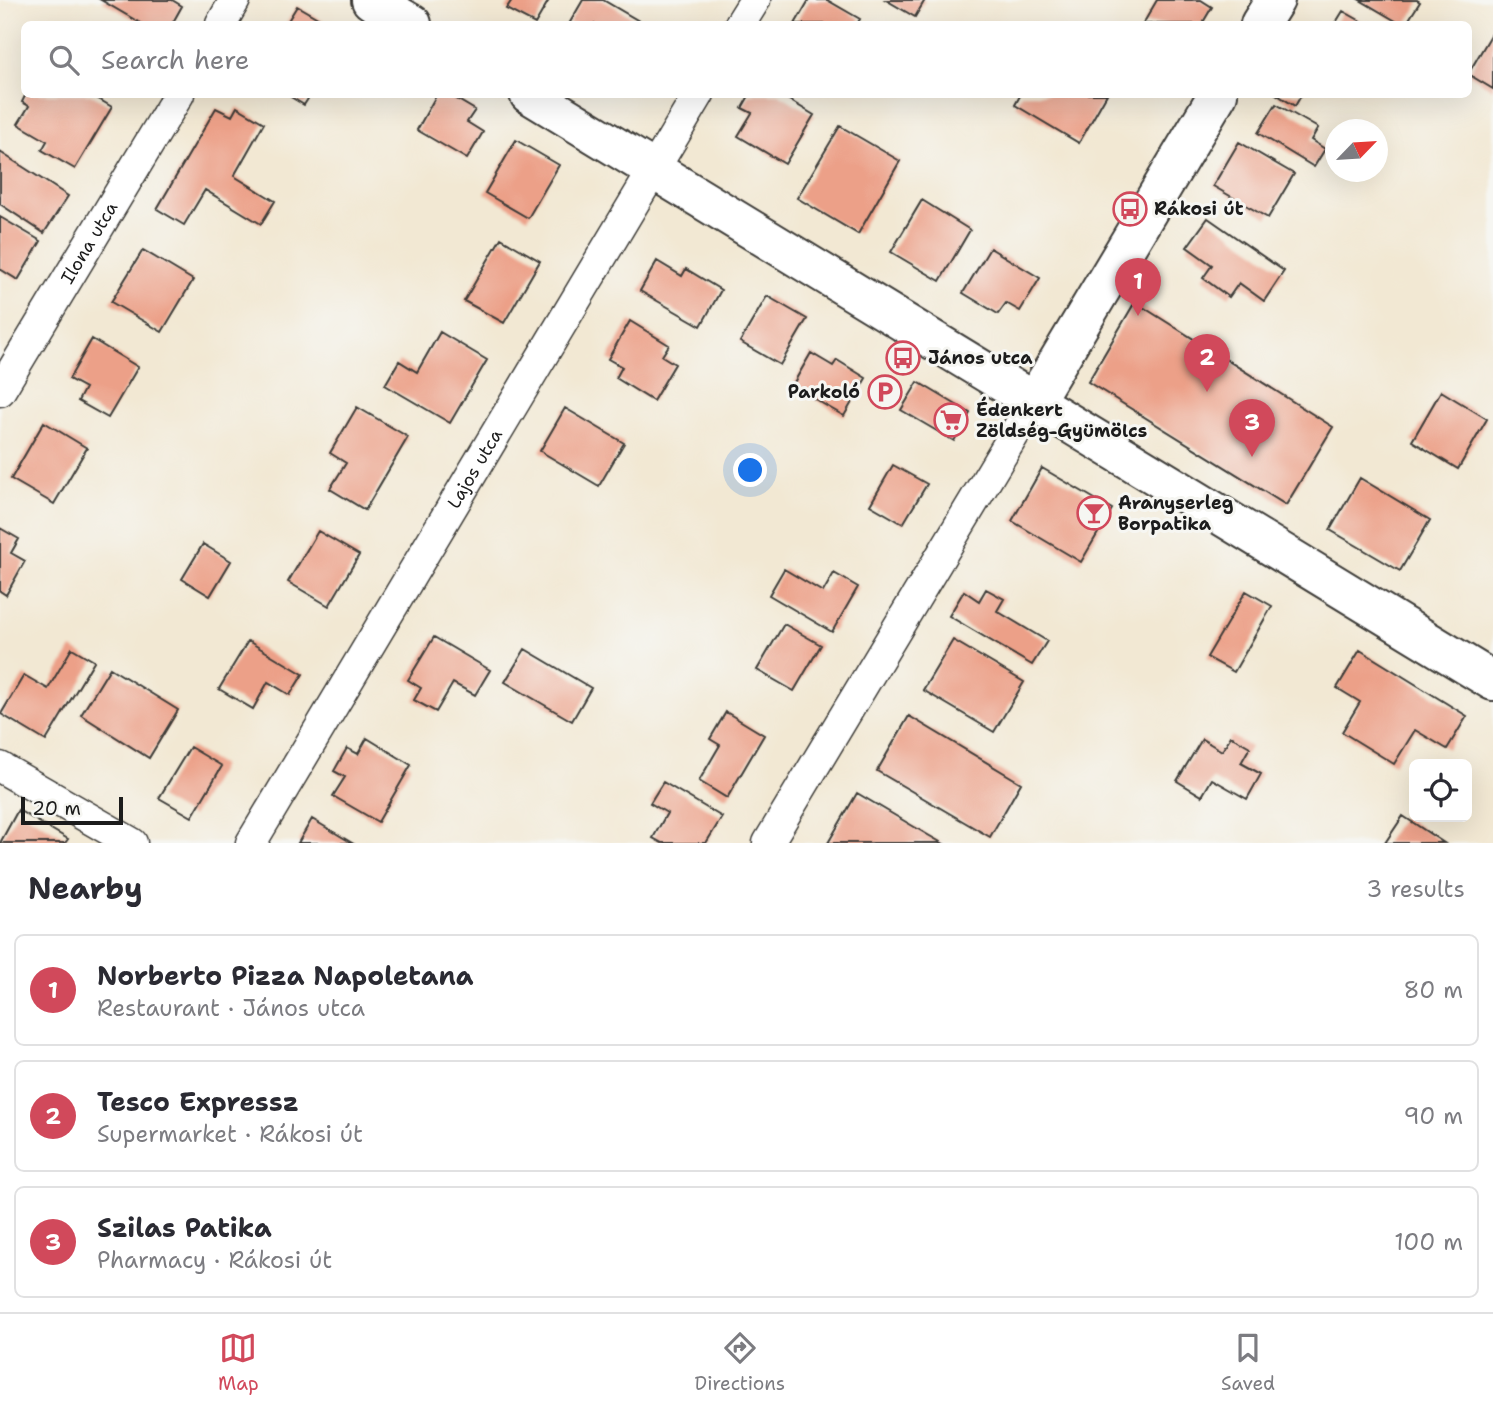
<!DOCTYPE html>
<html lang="en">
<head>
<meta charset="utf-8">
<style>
	body { margin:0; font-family:"Shantell Sans",sans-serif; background:#f2f2f3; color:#2b2b33 }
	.controls { position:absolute; right:21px; bottom:21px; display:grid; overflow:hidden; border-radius:10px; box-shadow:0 7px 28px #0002 }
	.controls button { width:63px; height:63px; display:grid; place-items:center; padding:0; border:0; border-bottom:2px solid #e1e1e2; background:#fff; color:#2b2b33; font:35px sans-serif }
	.compass { position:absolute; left:1325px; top:119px; width:63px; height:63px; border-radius:50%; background:#fff; box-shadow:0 7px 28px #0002; rotate:65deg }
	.scale { position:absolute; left:21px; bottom:18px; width:102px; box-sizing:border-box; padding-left:7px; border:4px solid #1c1c1c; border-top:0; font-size:19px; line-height:24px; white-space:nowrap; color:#1c1c1c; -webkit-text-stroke:5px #f6f6f2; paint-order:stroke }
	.you { position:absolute; left:751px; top:471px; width:24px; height:24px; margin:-18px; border:5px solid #fff; border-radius:50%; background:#1a73e8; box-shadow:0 0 0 10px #1a73e833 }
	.badge { display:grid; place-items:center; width:46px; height:46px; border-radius:50%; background:#d1495b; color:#fff; font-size:23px; font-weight:700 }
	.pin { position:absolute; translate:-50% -58px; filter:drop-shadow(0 2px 4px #0008) }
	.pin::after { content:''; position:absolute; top:37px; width:24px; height:21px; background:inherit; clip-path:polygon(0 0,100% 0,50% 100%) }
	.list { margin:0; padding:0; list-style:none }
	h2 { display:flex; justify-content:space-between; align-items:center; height:91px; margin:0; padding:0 28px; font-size:30px }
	h2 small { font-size:23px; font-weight:400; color:#7c7c81 }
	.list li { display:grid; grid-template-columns:46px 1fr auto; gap:21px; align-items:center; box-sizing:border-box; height:112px; margin:0 14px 14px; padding:0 14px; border:2px solid #e1e1e2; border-radius:10px }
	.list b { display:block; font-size:26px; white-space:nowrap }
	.list p { margin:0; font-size:23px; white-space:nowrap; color:#7c7c81 }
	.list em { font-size:23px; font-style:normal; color:#7c7c81 }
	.icon { flex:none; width:38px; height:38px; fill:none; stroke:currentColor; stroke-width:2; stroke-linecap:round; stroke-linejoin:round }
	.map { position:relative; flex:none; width:1493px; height:843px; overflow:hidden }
	.search { position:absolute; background:#fff; box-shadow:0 7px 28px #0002; left:21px; right:21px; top:21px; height:77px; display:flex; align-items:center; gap:18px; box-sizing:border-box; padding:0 24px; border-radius:10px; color:#7c7c81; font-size:26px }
	.sheet { height:469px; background:#fff }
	nav { display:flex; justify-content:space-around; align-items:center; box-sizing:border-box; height:98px; border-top:2px solid #e1e1e2; background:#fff; font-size:19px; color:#7c7c81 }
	nav a { display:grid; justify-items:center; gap:4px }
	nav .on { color:#d1495b }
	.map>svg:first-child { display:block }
	.building { fill:#eca088 }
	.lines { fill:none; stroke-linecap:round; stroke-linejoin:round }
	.street-casing { stroke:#3c3b37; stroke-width:33 }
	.secondary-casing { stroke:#3c3b37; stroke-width:42 }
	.street { stroke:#fff; stroke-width:30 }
	.secondary { stroke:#fff; stroke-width:38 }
	.labels { text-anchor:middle; stroke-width:6; stroke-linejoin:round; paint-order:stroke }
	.poi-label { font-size:18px; font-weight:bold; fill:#1c1c1c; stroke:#f6f6f2; text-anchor:start }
	.street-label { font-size:18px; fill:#1c1c1c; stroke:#f6f6f2 }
</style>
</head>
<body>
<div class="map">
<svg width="1493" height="843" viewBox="0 0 1493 843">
	<rect width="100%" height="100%" fill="#f6f6f2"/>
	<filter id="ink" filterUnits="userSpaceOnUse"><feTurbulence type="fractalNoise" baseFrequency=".0143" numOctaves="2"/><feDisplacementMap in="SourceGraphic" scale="14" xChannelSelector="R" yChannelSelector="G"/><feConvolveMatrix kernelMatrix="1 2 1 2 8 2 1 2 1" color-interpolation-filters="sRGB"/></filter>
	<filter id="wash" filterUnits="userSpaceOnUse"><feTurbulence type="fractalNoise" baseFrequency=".00686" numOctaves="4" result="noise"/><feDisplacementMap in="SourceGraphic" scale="28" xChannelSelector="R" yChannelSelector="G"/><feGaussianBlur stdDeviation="1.57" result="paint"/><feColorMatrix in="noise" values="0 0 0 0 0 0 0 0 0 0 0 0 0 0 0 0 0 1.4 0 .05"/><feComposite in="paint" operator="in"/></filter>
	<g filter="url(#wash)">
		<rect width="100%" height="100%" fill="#f2e8d3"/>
		<g id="blocks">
			<path class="building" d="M101 0H172L182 6 172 24H142Z
				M512 0H549L535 24 506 9Z
				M583 0H603L644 24H569Z
				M809 0H827L860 19 857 24H795Z
				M886 0H925L915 17Z
				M1157 0H1201L1212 7 1202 24H1143Z
				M1360 0H1417L1420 2 1406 24H1401Z
				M297 6 328 24H286Z
				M1343 11 1366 24H1335Z
				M1491 35 1493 36V89L1468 74Z
				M26 94H90L112 107 75 169 42 150 47 141 18 124 29 106 22 102Z
				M286 94H311L304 105Z
				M437 94H448L475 110 467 122 483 132 467 159 417 130Z
				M750 94H779L814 115 785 164 738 136 752 113 742 108Z
				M1021 94H1107L1079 143 1015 105Z
				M1276 94H1302L1295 106Z
				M1276 104 1318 128 1311 140 1325 149 1314 167 1258 133Z
				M237 107 264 123 234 176 275 201 261 224 205 190 184 225 157 209 216 108 232 116Z
				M840 126 900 161 858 234 797 198Z
				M516 140 559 165 528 218 485 193Z
				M1239 142 1294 174 1268 218 1213 186Z
				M0 152 68 196 44 233 0 204Z
				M922 200 970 230 940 281 891 252Z
				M0 217 41 241 18 280 0 269Z
				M1208 218 1284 271 1264 301 1239 283 1229 297 1203 278 1212 265 1187 247Z
				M501 238 540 261 504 323 464 301Z
				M990 248 1040 278 1020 311 1006 303 998 314 963 293Z
				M143 250 193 280 162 332 111 302Z
				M657 261 682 276 686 269 721 290 701 326 640 291Z
				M767 296 807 319 780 365 740 342Z
				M1135 302 1333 427 1286 505 1088 382Z
				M630 321 669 345 662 356 675 364 653 401 616 378 622 367 608 359Z
				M440 332 487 360 450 423 385 385 399 361 417 372Z
				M92 339 138 367 108 418 78 401 85 388 69 379Z
				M811 353 833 366 837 360 866 378 844 416 792 386Z
				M918 382 970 413 954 441 901 410Z
				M1441 391 1487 419 1458 469 1412 441Z
				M357 407 408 437 365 510 330 489 346 463 330 453Z
				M565 408 624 443 599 486 540 451Z
				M44 422 87 448 54 504 11 479Z
				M893 465 927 484 903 524 870 505Z
				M1042 468 1112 509 1081 562 1012 521Z
				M1360 478 1430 520 1400 571 1330 530Z
				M0 528 19 539 11 553 25 561 6 595 0 591Z
				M318 531 359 555 329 606 288 582Z
				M203 544 231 561 210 596 182 579Z
				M784 569 823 592 834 573 858 587 832 632 769 595Z
				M986 589 1004 599 997 611 1047 641 1032 665 949 616 964 591 979 601Z
				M1246 591 1272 606 1234 672 1207 657Z
				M784 624 821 645 794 691 757 670Z
				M434 637 490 670 475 695 453 683 436 712 414 700 421 688 408 680Z
				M953 640 1024 682 994 732 923 690Z
				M248 641 303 674 290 695 268 682 253 709 219 689Z
				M72 648 94 661 46 741 1 714 24 675 48 689Z
				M525 649 591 688 572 721 505 682Z
				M1360 650 1467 716 1447 749 1415 730 1394 764 1342 732 1360 702 1337 688Z
				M110 668 178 710 149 758 81 715Z
				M726 712 764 735 727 798 699 781 720 745 710 739Z
				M909 716 1021 783 990 837 877 771Z
				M1231 736 1250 747 1241 763 1261 774 1247 799 1212 779 1202 796 1177 781 1202 739 1222 751Z
				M367 738 411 765 378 822 333 796 345 777 334 771 347 748 358 754Z
				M190 747 222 766 192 817 159 798Z
				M663 782 722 817 706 843H662L653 838 667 813 650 803Z
				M857 793 928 835 942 843H828Z
				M18 810 68 839 65 843H0Z
				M1403 816 1444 843H1385Z
				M312 819 352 843H298Z"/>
		</g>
	</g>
	<g filter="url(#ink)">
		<use href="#blocks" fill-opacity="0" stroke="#3c3b37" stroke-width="2"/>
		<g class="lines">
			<defs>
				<g id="street">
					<path d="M221 24 235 0"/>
					<path d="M740 24 755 0"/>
					<path id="s1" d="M0 391 179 94"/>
					<path d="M0 767 132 843"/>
					<path id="s2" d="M251 843 699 94"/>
					<path d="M768 843 1033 403"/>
				</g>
				<path id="secondary" d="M371 0 412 24
					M1260 24 1275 0
					M529 94 1493 681
					M1033 403 1218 94"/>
			</defs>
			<use href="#street" class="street-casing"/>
			<use href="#secondary" class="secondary-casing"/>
			<use href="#street" class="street"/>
			<use href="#secondary" class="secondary"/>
		</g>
	</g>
	<defs>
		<symbol id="bus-ring" viewBox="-11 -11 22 22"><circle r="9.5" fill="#f6f6f2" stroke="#d1495b" stroke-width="1.5"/><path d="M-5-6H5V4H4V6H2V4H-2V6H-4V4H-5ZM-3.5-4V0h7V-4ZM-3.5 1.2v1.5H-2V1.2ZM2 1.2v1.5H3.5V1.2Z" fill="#d1495b"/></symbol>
		<symbol id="parking-ring" viewBox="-11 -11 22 22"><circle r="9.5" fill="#f6f6f2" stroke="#d1495b" stroke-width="1.5"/><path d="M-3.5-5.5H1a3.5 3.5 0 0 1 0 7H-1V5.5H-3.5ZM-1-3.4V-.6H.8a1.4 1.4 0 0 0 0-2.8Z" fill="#d1495b"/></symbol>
		<symbol id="supermarket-ring" viewBox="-11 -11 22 22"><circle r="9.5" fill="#f6f6f2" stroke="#d1495b" stroke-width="1.5"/><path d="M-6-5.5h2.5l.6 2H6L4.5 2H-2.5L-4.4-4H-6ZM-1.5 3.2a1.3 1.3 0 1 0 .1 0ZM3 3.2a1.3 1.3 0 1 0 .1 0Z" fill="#d1495b"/></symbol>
		<symbol id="bar-ring" viewBox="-11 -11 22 22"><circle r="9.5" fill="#f6f6f2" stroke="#d1495b" stroke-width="1.5"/><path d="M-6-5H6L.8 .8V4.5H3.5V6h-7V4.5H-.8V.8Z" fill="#d1495b"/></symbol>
	</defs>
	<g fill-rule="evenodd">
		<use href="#bus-ring" x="1111" y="190" width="38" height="38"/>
		<use href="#bus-ring" x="884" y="339" width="38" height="38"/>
		<use href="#parking-ring" x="866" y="373" width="38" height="38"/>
		<use href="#supermarket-ring" x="932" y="401" width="38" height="38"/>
		<use href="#bar-ring" x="1075" y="494" width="38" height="38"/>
	</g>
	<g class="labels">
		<g class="poi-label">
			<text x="1154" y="215">Rákosi út</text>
			<text x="928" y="364">János utca</text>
			<text x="860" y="398" text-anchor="end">Parkoló</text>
			<text x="976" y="416">Édenkert<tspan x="976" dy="21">Zöldség-Gyümölcs</tspan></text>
			<text x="1118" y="509">Aranyserleg<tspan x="1118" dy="21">Borpatika</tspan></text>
		</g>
		<g class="street-label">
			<text dy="6" stroke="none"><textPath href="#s1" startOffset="173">Ilona utca</textPath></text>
			<text dy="6" stroke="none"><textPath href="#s2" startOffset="436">Lajos utca</textPath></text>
		</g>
	</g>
</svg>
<div class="controls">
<button><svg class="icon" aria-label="locate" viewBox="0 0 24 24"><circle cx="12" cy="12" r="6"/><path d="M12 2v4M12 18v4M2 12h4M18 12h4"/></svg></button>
</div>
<svg class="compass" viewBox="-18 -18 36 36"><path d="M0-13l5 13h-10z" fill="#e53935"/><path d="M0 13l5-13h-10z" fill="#7c7c81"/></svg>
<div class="scale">20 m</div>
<div class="you"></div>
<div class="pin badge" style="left:1138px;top:316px">1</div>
<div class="pin badge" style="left:1207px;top:392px">2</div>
<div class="pin badge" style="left:1252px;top:457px">3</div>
<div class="search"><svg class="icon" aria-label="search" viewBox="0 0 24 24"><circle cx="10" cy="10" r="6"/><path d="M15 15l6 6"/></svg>Search here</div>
</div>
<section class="sheet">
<h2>Nearby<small>3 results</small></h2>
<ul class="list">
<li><span class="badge">1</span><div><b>Norberto Pizza Napoletana</b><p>Restaurant · János utca</p></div><em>80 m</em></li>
<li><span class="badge">2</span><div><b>Tesco Expressz</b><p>Supermarket · Rákosi út</p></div><em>90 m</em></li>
<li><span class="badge">3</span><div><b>Szilas Patika</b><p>Pharmacy · Rákosi út</p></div><em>100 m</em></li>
</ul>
</section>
<nav>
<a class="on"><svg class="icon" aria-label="map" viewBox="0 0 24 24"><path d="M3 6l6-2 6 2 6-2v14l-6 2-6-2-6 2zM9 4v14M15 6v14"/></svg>Map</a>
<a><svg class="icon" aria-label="directions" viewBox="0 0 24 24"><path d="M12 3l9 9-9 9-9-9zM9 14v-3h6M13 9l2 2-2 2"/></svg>Directions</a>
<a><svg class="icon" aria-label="saved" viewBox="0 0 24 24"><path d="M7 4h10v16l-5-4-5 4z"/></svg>Saved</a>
</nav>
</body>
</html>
